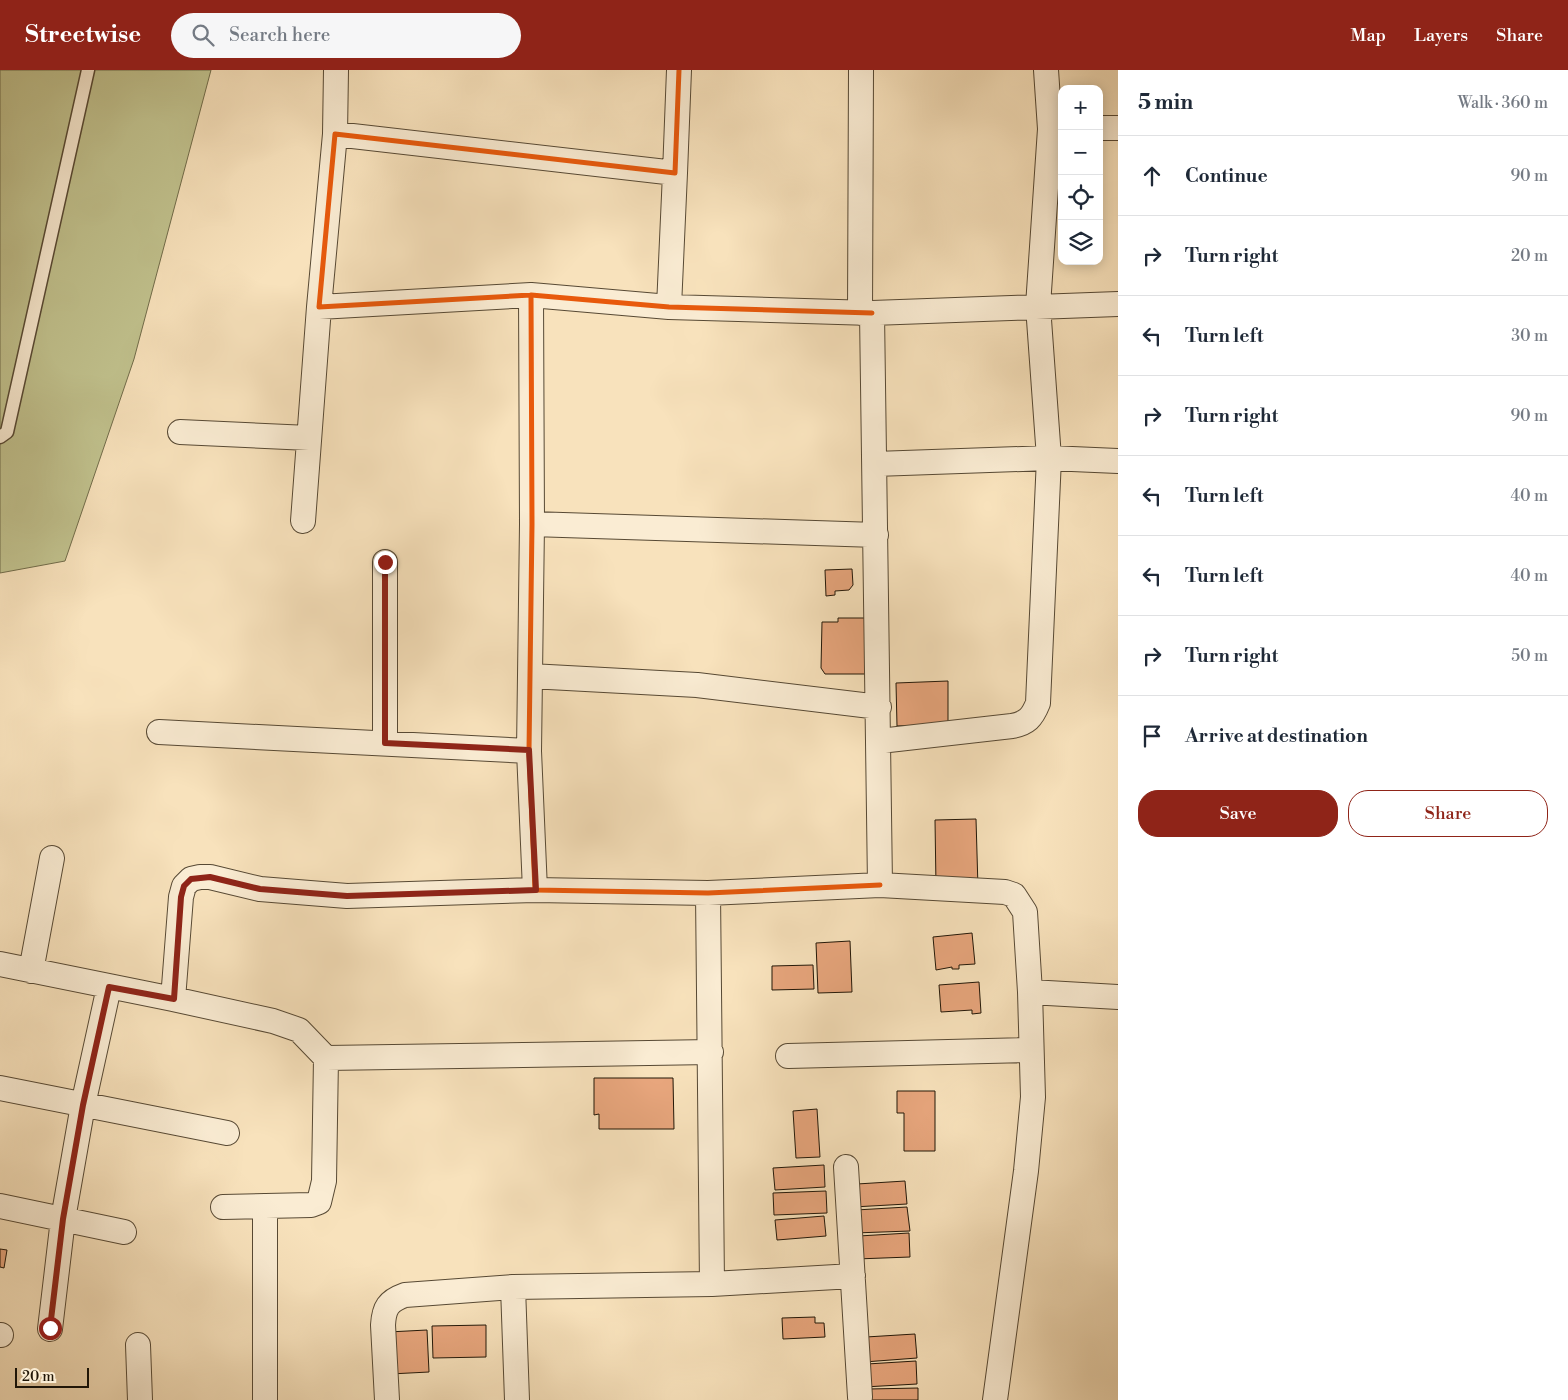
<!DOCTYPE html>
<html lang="en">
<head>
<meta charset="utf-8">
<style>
	body { margin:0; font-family:"Libre Bodoni",serif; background:#f6f6f7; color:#1f2937 }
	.controls { position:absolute; right:15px; top:15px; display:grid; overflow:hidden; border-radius:10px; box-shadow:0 2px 12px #0003 }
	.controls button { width:45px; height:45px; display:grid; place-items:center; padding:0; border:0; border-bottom:1px solid #e0e1e3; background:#fff; color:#1f2937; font:25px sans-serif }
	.scale { position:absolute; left:15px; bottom:12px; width:74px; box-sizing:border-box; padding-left:5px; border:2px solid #211607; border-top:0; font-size:14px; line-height:18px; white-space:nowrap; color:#211607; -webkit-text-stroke:4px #faecd3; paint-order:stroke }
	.stop { position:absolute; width:15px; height:15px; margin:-11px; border:4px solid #8f2418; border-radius:50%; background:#fff }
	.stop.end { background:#8f2418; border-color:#fff; box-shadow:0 1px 5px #0008 }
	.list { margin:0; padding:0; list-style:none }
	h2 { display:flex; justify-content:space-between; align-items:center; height:65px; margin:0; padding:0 20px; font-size:21px }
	h2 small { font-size:16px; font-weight:400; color:#747a83 }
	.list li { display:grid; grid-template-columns:32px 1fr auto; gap:15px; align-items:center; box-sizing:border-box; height:80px; padding:0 20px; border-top:1px solid #e0e1e3 }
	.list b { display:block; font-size:19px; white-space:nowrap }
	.list em { font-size:16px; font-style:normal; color:#747a83 }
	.actions { display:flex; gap:10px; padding:15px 20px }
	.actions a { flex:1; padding:11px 0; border:1px solid #8f2418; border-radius:20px; text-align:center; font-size:18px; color:#8f2418 }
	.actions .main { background:#8f2418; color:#fff }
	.icon { flex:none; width:28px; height:28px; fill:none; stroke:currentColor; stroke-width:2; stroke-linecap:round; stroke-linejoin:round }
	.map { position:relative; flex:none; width:1118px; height:1330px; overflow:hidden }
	header { display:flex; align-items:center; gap:30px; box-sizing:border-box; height:70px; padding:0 25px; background:#8f2418; color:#fff }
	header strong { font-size:24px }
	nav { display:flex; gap:28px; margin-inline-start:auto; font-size:18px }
	.search { width:350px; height:45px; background:#f6f6f7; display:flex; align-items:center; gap:12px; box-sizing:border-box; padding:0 18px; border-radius:28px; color:#747a83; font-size:19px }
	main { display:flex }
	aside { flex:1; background:#fff }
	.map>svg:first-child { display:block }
	.green { fill:#c1c28e; stroke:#716c4a }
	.building { fill:#e8a67d; stroke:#211607 }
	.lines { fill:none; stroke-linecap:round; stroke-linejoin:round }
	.lane-casing { stroke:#574934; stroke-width:15 }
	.street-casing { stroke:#574934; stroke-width:26 }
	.lane { stroke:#faecd3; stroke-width:12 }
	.street { stroke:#faecd3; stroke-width:24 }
	.cycleway-casing { stroke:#faecd3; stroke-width:8 }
	.cycleway { stroke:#e8590c; stroke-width:5 }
	.route { stroke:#8f2418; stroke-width:6 }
</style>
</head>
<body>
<header>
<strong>Streetwise</strong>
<div class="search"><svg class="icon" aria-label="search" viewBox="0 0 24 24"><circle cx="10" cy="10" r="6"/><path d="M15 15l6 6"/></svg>Search here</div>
<nav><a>Map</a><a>Layers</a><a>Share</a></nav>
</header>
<main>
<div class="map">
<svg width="1118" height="1330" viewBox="0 0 1118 1330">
	<rect width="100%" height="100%" fill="#f8e2bc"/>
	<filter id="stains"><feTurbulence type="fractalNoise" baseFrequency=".004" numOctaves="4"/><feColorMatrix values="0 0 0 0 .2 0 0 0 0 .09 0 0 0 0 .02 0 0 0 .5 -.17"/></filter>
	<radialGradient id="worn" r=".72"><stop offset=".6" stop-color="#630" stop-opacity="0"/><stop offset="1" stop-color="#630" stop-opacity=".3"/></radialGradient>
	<path class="green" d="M0 0H211L134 289 65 491 0 503Z"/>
	<path class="building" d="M852 499 853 515 849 520 835 521V525L826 526 825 500Z
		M838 548H866L865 604H825L821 598 822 552H838Z
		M948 611V654L897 656 896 613Z
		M976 749 978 818 936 816 935 750Z
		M972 863 975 894 959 895V899H952V897L936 900 933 867Z
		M850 871 852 922 818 923 816 873Z
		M813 895 814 919 772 920V896Z
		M979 912 981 943 972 944V940L941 942 939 915Z
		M594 1008H673L674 1059H599V1044L594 1045Z
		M897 1021H935V1081H904V1043H897Z
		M817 1039 820 1087 796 1088 793 1041Z
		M824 1095 825 1117 775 1120 773 1098Z
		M905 1111 907 1134 853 1137 857 1114Z
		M826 1121 827 1143 774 1145 773 1123Z
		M907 1137 910 1161 854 1163 856 1140Z
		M824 1146 826 1166 777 1170 775 1150Z
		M909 1163 910 1187 856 1189 859 1166Z
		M0 1179 7 1180 4 1198 0 1197Z
		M815 1247V1253H824L825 1267 783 1269 782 1248Z
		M486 1255V1287L433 1288 432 1256Z
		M427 1260 429 1302 390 1304 388 1262Z
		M915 1264 917 1288 864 1292 866 1267Z
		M916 1291 917 1314 864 1317 867 1294Z
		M918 1318V1330H866L869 1319Z"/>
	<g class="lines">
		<defs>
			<path id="lane" d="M0 367 7 362 88 0"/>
			<path id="street" d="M1099 58H1118
				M335 64 336 0
				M531 225 319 237 335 64 675 103 679 0
				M1118 234 872 243 880 815 1005 822 1014 825 1025 842 1030 922 1118 927
				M669 237 675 103
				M860 243 861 0
				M872 243 669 237 531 225 532 454 529 681 535 820 708 823 880 815
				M180 362 309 368
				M875 394 1049 388 1118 391
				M303 451 319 237
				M532 454 876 465
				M385 492V673
				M530 606 697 615 879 637
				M159 662 529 681
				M880 671 1012 656C1027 653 1032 648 1038 633L1049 388 1038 236 1050 59 1046 0
				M0 894 173 929 181 827 184 816 191 809 200 807H210L260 819 347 826 535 820
				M31 901 52 788
				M173 929 273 951 299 960 326 988 711 982
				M788 986 1031 980
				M0 1018 227 1063
				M846 1097 860 1327
				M0 1136 124 1162
				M265 1136V1330
				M223 1137 311 1135 319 1132 324 1111 326 988
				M712 1214 853 1206
				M50 1259 63 1149 83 1035 109 917
				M0 1265H1
				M138 1275 140 1330
				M387 1330 383 1255C384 1238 388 1231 405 1225L513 1217
				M517 1330 513 1217 712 1214 708 823
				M995 1330 1026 1101 1033 1027 1030 922"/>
		</defs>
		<use href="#lane" class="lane-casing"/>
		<use href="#street" class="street-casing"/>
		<use href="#lane" class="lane"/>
		<use href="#street" class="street"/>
		<defs>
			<path id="cycleway" d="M531 225 319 237 335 64 675 103 679 0
				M872 243 669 237 531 225 532 454 529 681 535 820 708 823 880 815"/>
		</defs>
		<use href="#cycleway" class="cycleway-casing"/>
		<use href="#cycleway" class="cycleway"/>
	</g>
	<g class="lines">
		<path class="route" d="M50 1258 63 1149 83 1035 109 917 174 929 181 827 184 816 191 809 210 807 260 819 347 826 536 820 529 680 385 673V492"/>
	</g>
	<rect width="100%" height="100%" filter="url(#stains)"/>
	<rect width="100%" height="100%" fill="url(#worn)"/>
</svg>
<div class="controls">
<button>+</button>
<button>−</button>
<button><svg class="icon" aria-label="locate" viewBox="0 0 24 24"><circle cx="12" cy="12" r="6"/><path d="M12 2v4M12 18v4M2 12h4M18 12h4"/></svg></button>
<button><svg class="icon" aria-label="layers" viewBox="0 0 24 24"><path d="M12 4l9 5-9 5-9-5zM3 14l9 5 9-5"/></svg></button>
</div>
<div class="scale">20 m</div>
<div class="stop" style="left:50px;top:1258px"></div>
<div class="stop end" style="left:385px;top:492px"></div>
</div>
<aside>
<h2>5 min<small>Walk · 360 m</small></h2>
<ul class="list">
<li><svg class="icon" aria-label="ahead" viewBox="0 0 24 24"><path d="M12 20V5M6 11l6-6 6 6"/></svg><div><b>Continue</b></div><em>90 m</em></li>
<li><svg class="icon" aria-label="right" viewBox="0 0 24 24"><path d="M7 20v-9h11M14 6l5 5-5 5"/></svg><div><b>Turn right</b></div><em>20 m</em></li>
<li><svg class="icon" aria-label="left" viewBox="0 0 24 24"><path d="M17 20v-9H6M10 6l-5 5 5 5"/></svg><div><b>Turn left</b></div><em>30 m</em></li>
<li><svg class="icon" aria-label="right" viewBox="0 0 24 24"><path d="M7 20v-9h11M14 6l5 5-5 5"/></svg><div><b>Turn right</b></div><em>90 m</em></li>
<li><svg class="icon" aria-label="left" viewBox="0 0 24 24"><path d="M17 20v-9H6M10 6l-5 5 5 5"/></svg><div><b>Turn left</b></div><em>40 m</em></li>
<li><svg class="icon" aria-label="left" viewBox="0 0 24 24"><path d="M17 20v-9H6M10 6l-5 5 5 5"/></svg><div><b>Turn left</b></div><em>40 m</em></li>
<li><svg class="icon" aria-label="right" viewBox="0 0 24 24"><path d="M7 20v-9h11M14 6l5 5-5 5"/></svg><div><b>Turn right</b></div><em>50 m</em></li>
<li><svg class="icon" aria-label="arrive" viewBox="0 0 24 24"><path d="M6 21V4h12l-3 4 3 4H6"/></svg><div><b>Arrive at destination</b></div></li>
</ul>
<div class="actions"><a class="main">Save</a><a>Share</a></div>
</aside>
</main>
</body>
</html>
